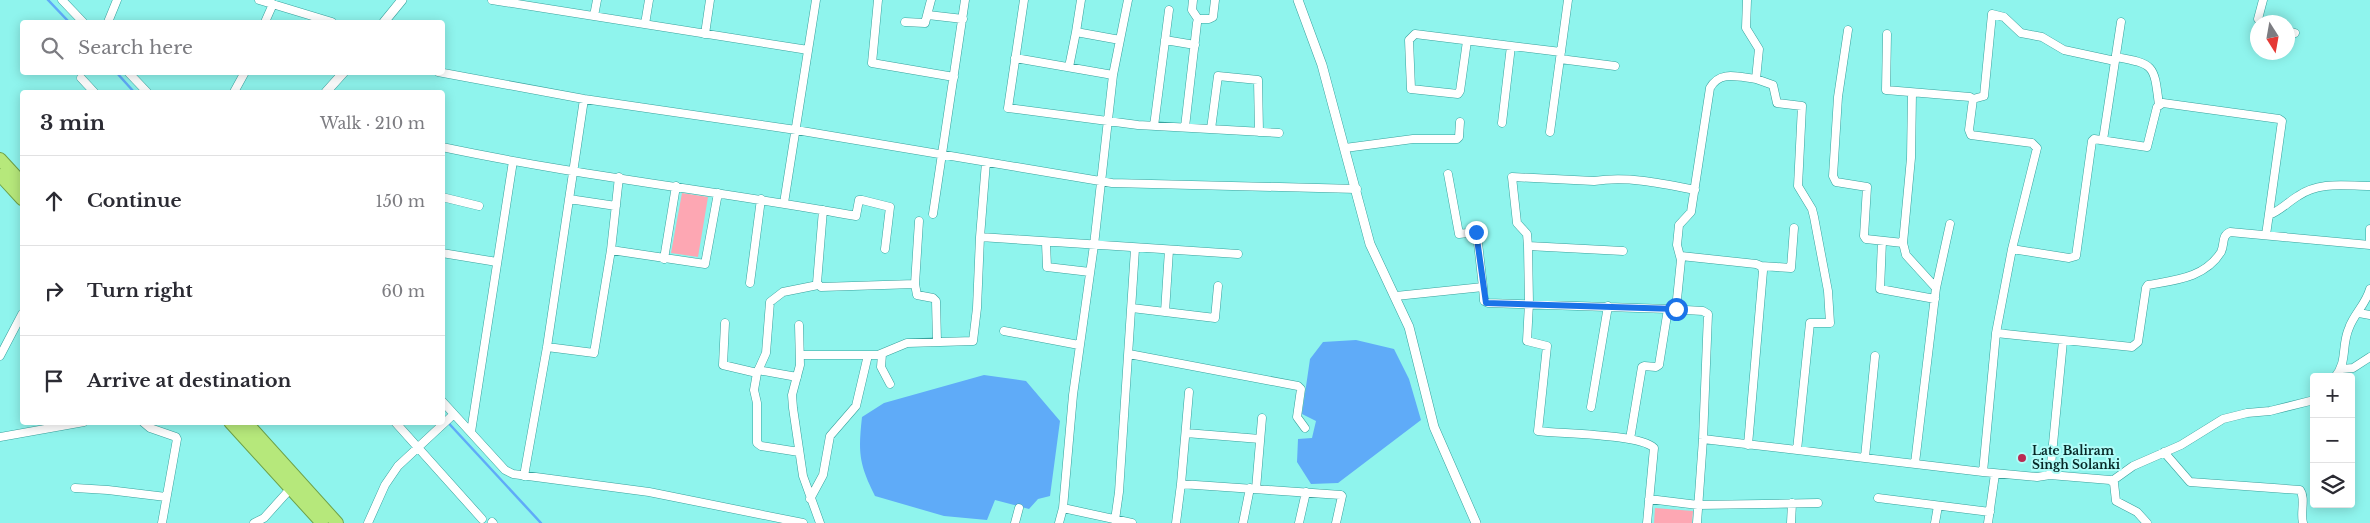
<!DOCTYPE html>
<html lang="en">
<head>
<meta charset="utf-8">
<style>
	body { margin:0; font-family:"Libre Baskerville",serif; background:#f7f7f7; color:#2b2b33 }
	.controls { position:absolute; right:15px; bottom:15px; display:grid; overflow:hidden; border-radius:5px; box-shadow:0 2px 12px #0003 }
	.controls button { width:45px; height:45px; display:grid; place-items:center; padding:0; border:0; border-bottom:1px solid #e1e1e2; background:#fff; color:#2b2b33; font:25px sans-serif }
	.compass { position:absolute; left:2250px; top:15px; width:45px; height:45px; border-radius:50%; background:#fff; box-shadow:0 2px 12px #0003; rotate:169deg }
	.stop { position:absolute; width:15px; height:15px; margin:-11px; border:4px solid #1a73e8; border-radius:50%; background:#fff }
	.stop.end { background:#1a73e8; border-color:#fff; box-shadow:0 1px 5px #0008 }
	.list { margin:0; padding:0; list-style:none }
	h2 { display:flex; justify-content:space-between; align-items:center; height:65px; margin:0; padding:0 20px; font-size:21px }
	h2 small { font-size:16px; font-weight:400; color:#7c7c81 }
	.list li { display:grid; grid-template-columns:32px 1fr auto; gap:15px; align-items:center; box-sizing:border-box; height:90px; padding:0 20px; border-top:1px solid #e1e1e2 }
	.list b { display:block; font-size:19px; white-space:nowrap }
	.list em { font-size:16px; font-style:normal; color:#7c7c81 }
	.icon { flex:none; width:28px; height:28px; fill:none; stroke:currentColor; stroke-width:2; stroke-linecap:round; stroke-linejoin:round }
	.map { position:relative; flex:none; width:2370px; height:523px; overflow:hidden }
	.search { position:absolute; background:#fff; box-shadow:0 2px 12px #0003; left:20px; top:20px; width:425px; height:55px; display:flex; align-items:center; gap:12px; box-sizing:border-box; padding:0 18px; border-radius:5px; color:#7c7c81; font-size:19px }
	.panel { position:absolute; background:#fff; box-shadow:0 2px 12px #0003; left:20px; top:90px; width:425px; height:335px; border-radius:5px }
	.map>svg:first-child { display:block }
	.green { fill:#fda7b3 }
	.water { fill:#5fabf8 }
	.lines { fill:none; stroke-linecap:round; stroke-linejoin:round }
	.stream { stroke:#5fabf8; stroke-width:2.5 }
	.minor-casing { stroke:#38a29d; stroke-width:9 }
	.tertiary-casing { stroke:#38a29d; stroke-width:10 }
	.trunk-casing { stroke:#6da148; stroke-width:14 }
	.minor { stroke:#fff; stroke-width:8 }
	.tertiary { stroke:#fff; stroke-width:9 }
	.trunk { stroke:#b6e87b; stroke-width:12 }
	.route { stroke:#1a73e8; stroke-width:6 }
	.poi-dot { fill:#ba2a52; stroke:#b0fdf8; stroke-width:2 }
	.labels { text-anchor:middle; stroke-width:4; stroke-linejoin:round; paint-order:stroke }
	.poi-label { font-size:12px; font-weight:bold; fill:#062726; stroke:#b0fdf8; text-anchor:start }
</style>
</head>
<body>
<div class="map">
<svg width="2370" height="523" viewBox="0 0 2370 523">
	<rect width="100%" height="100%" fill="#8ff4ed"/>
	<path class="green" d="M682 193 708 197 698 257 671 253Z
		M1655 508 1693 511 1692 523H1654Z"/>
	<path class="water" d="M1356 340 1394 349 1409 379 1421 420 1338 483 1311 484 1297 462 1298 439 1312 438 1316 421 1302 414 1310 359 1323 342Z
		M984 375 1026 381 1060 421 1050 496 1038 499 1029 509 995 500 987 520 944 516 875 496C859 464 858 453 862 417L884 403Z"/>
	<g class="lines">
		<path class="stream" d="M48 0 69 22
			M116 72 134 92
			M442 416 541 523"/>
		<defs>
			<path id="minor" d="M62 0 83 22
				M259 0 332 22
				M492 0 808 50
				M878 0 872 63 954 77
				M1024 0 1008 108 1138 125 1279 133
				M1193 0 1192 10 1198 19
				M1747 0 1746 28 1759 49 1756 79 1773 85 1777 103 1802 106 1798 186 1812 209 1814 217 1828 291 1830 323H1810L1797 450
				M928 15 963 19
				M594 16 597 0
				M108 22 117 0
				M265 22 273 4
				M905 22 925 23 931 0
				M2261 22 2258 19 2263 0
				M645 24 649 0
				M1848 30 1838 97 1833 176 1836 182 1867 187 1864 236 1866 239 1903 243
				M2288 31 2295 33
				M1076 32 1081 0
				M705 34 710 0
				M1165 40 1195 45
				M1467 41 1460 91 1458 94 1411 89 1409 40 1415 34 1561 52
				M2116 57C2155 64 2154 65 2159 105
				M1015 58 1113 75
				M1560 59 1615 66
				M1069 67 1076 32 1120 40
				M128 72 147 92
				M438 72 584 99 796 130 1112 183 1357 189
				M81 78 94 92
				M234 92 245 72
				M1912 93 1911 158 1903 243 1906 255 1936 288 1915 463
				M1973 99 1984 96 1992 14 2004 17 2021 33 2042 37 2064 50 2115 61
				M1502 123 1511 46
				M1154 126 1169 10
				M1185 127 1197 23 1198 19H1209L1213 17 1215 0
				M1211 129 1218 76 1258 80 1259 132
				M1550 132 1568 0
				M2103 140 2121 22
				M442 147C579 176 718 191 856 216L859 200H862L890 207 885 249
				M1345 148 1413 139H1457L1459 137 1460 122
				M1448 174 1459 234 1476 232 1477 234 1483 287
				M442 197 479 206
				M569 199 616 206
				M784 203 816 0
				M823 210 817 283 821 287 915 284 919 221
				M933 214 965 0
				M2269 215C2280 211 2288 202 2298 196 2320 181 2345 186 2370 186
				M2370 229V242
				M980 237 986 162
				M1882 241 1880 289 1935 299
				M1046 243 1047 267 1090 272
				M1528 246 1527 234 1517 223 1512 177 1594 181C1628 176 1660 183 1695 190
				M2012 249 2069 258 2076 256 2092 141 2094 139 2147 147 2157 107 2163 103 2279 119 2282 121 2266 235
				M611 250 705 264 718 193
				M1623 251 1528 246 1529 303 1527 341 1547 346 1538 431C1562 434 1640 434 1654 448L1647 523
				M442 253 497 262
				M1681 256 1756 264 1761 266 1763 271 1748 445
				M664 259 676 186
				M1761 266 1791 268 1794 228
				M750 283 761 199
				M915 284 917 295 933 298 936 301 937 342
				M1936 288 1950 224
				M1396 296 1483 287 1484 301 1488 303 1668 309 1703 311 1708 314 1703 439 1697 523
				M1132 308 1215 318 1218 286
				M1676 309 1681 260 1677 245 1679 225 1691 212 1710 88C1720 70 1738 77 1756 79
				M1165 312 1169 250
				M2359 313 2370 315
				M725 323 723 365 757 373
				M799 325 800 365 792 395 793 408 803 476 820 523
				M1004 331 1079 345
				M1996 333 2132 347 2138 342 2146 288 2148 285C2175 280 2205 278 2221 252 2225 244 2221 236 2230 232L2370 245
				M547 347 594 353 611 250 619 177
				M882 354 881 367 890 384
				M1129 354 1298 386 1301 389 1297 417 1305 428
				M800 355H878L907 343 973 341 977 308 980 237 1238 254
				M0 356 22 314
				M2342 369 2353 368 2370 357
				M758 370 797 377
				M2335 377C2348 361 2341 346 2349 328 2354 314 2366 304 2370 289
				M442 401 505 470 513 474 649 492 803 523
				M1591 407 1608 306
				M143 422 150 428 176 437 177 439 162 523
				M395 422 482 519
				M471 432 513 161
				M1186 433 1260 439
				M0 437 84 422
				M1630 439 1642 367 1644 366 1656 367 1659 365 1668 309
				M1703 439 1983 472 1996 333 2012 249 2037 148 2032 143 1971 135 1969 130 1973 99 1970 97 1886 90 1887 34
				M799 452 761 446 757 443V403L754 390 757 373 766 353 770 302 783 292 818 285
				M2164 452 2190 482 2300 490C2306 498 2300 513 2303 523
				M1865 457 1875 356
				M1983 472 2037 477 2050 475 2110 480 2114 483 2116 501 2137 512 2147 523
				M2050 475 2063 341
				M524 476 547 347 584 99
				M2112 481 2133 466 2181 445 2223 419 2247 413 2270 411 2314 400
				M1181 484 1189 392
				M75 488 108 490 166 497
				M1256 489 1262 418
				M1878 498 1990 512
				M810 499 823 475 830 436 856 406 868 355
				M1649 499 1698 505 1818 503
				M1063 508 1132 523
				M1115 520 1119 492 1135 249
				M492 522 493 523
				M254 523 264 518 291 488
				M368 523 385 485 398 466 454 414
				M1015 523 1019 508
				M1059 523 1063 508 1073 395 1094 245 1113 75 1128 0
				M1176 523 1181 484 1341 495 1342 496 1336 523
				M1243 523 1250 488
				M1299 523 1306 492
				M1791 523 1792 503
				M1935 523 1938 506
				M1988 523 1995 474"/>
			<path id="tertiary" d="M1298 0 1322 65 1370 244 1409 327 1434 427 1476 523
				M384 22 402 0
				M326 92 344 72"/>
			<path id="trunk" d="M0 159 22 183
				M0 175 22 199
				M230 422 322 523
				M246 422 337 523"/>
		</defs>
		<use href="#minor" class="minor-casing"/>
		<use href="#tertiary" class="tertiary-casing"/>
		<use href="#trunk" class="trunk-casing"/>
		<use href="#minor" class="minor"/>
		<use href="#tertiary" class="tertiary"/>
		<use href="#trunk" class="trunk"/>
	</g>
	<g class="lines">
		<path class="route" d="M1476 232 1486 303 1676 309"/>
	</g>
	<circle class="poi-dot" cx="2022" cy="458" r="5"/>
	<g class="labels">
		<g class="poi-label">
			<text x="2032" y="455">Late Baliram<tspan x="2032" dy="14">Singh Solanki</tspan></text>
		</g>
	</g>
</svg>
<div class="controls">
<button>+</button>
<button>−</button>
<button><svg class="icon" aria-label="layers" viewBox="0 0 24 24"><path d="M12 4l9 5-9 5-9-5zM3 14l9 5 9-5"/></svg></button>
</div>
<svg class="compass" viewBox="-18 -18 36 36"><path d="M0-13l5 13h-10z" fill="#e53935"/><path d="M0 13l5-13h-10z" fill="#7c7c81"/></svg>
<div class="stop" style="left:1676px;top:309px"></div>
<div class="stop end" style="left:1476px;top:232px"></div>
<div class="search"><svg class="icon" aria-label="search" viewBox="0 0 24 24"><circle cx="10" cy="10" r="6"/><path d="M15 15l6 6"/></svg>Search here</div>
<section class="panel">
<h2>3 min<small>Walk · 210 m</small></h2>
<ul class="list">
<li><svg class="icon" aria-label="ahead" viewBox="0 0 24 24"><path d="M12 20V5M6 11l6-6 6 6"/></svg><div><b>Continue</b></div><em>150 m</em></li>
<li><svg class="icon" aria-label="right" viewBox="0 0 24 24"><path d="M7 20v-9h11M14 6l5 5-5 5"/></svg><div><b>Turn right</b></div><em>60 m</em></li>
<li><svg class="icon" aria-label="arrive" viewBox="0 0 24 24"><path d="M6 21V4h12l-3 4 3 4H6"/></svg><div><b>Arrive at destination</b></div></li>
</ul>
</section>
</div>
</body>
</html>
